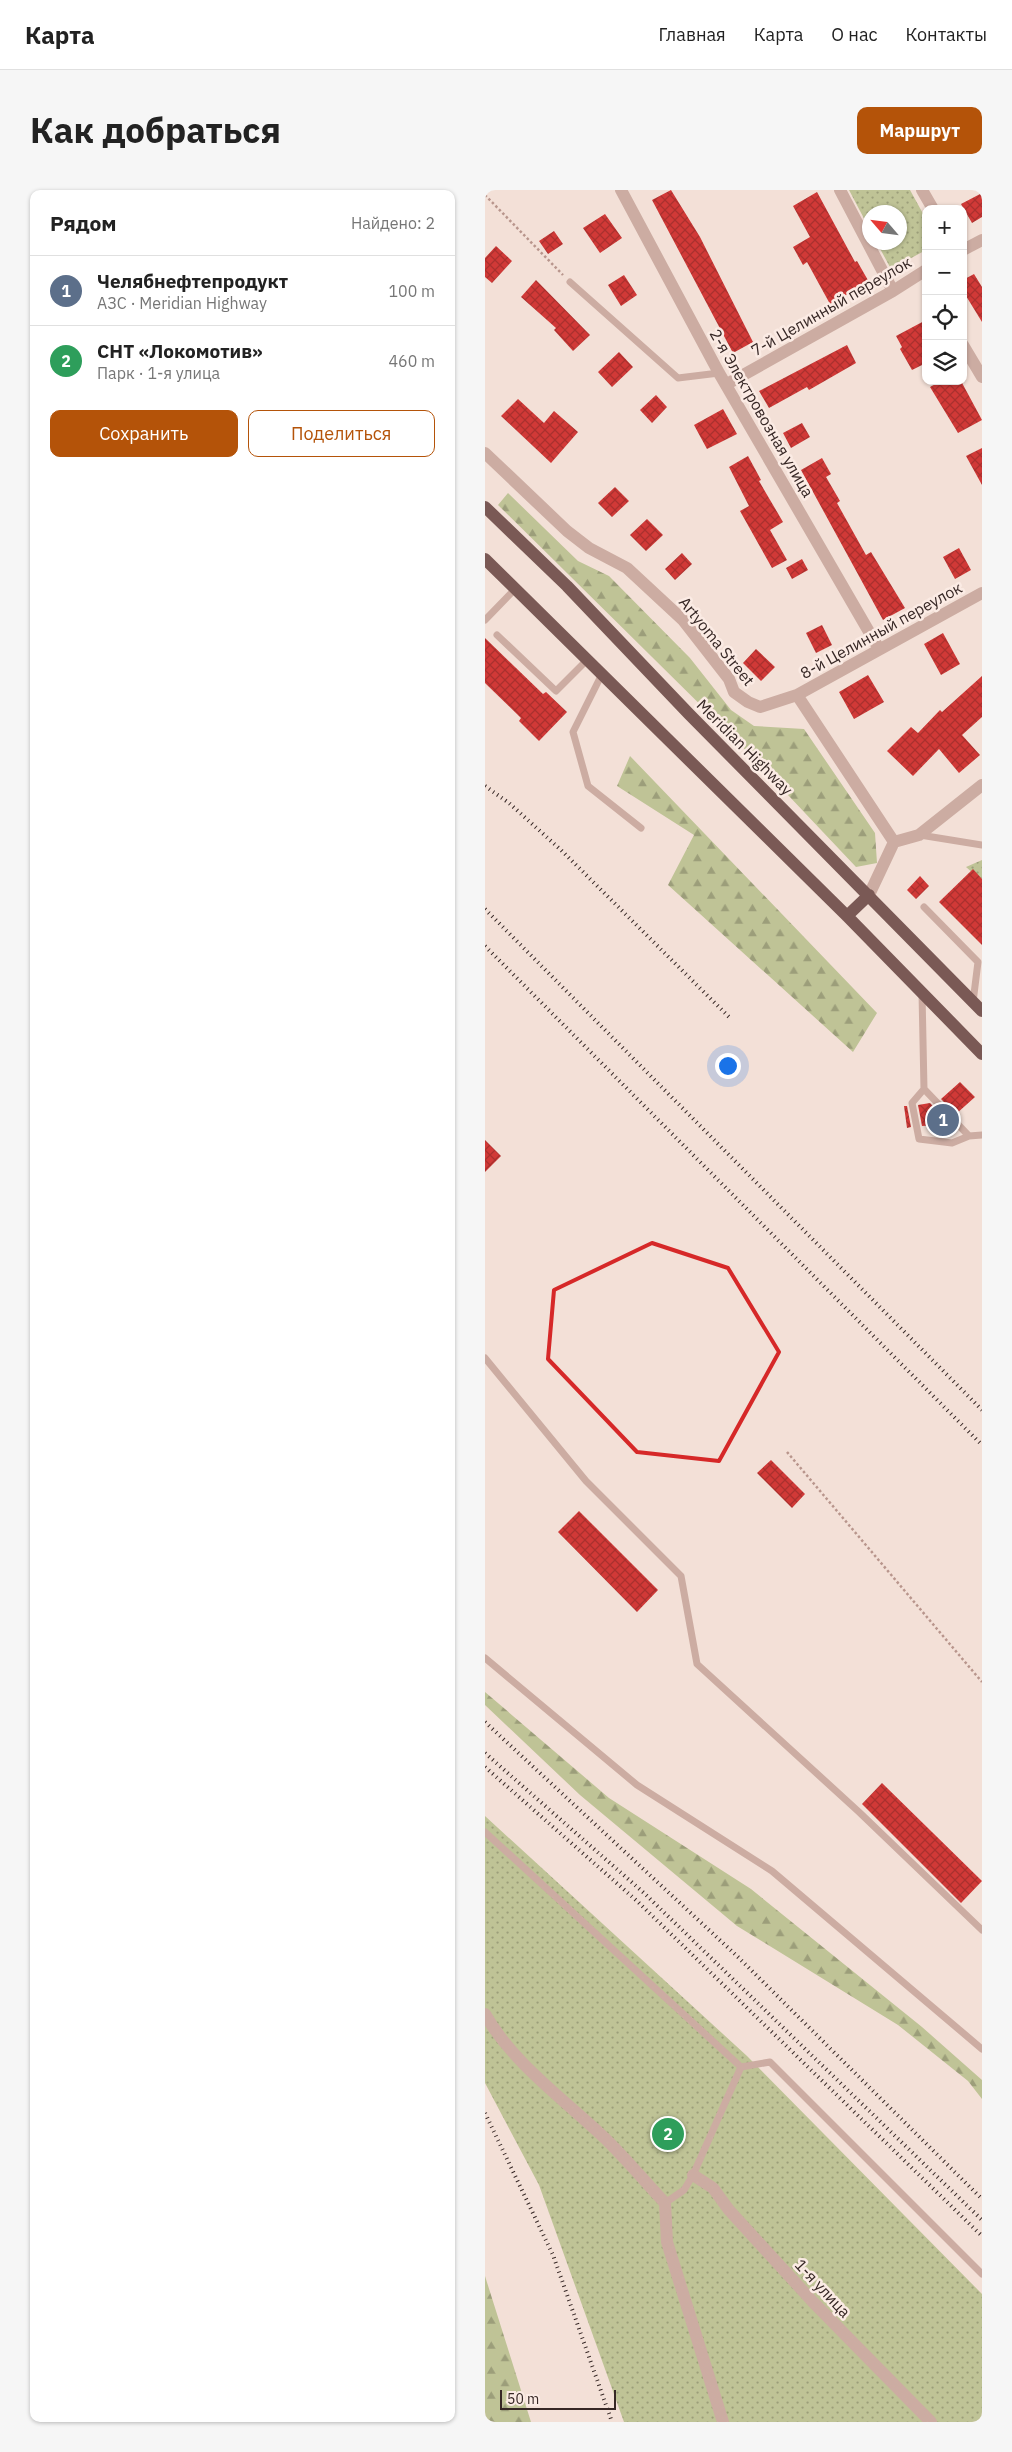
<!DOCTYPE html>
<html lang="ru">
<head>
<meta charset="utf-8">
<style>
	body { margin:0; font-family:"IBM Plex Sans",sans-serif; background:#f6f6f6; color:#222 }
	.controls { position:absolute; right:15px; top:15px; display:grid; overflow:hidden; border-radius:10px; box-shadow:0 1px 4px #0004 }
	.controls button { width:45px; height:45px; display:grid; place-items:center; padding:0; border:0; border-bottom:1px solid #e0e0e0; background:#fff; color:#222; font:25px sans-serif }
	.compass { position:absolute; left:377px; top:15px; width:45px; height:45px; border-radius:50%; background:#fff; box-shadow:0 1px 4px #0004; rotate:298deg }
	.scale { position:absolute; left:15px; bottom:12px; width:116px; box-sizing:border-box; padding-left:5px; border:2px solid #362725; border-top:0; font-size:14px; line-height:18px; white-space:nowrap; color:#362725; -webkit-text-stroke:4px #fbebe4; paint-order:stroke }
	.you { position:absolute; left:242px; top:875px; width:18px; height:18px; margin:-12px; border:4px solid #fff; border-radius:50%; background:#1a73e8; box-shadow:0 0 0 8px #1a73e833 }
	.badge { display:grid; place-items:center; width:32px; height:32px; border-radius:50%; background:#b45309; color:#fff; font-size:16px; font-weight:700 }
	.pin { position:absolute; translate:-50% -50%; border:2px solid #fff; box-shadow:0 1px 5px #0006 }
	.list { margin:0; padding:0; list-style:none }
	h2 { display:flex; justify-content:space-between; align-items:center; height:65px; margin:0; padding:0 20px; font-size:21px }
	h2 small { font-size:16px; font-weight:400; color:#767676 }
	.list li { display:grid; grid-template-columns:32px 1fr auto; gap:15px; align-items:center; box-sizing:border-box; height:70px; padding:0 20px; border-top:1px solid #e0e0e0 }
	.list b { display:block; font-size:19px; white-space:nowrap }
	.list p { margin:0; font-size:16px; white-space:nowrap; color:#767676 }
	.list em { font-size:16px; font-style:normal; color:#767676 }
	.actions { display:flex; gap:10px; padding:15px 20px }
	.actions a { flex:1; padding:11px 0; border:1px solid #b45309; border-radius:10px; text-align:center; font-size:18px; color:#b45309 }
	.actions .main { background:#b45309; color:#fff }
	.icon { flex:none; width:28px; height:28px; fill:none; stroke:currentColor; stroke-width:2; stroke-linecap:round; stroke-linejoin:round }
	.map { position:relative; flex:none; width:497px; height:2232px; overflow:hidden; border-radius:10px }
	header { display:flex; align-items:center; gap:30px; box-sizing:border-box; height:70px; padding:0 25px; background:#fff; border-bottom:1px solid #e0e0e0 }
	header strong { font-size:24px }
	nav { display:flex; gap:28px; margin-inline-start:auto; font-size:18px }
	.intro { display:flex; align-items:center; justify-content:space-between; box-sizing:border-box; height:120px; padding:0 30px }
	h1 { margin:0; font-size:35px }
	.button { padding:12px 22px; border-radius:10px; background:#b45309; color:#fff; font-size:18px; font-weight:700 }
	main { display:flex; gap:30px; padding:0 30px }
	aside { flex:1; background:#fff; border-radius:10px; box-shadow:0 1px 4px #0004 }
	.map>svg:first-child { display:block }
	.green { fill:url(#green-dots) }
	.forest { fill:url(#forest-firs) }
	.building { fill:url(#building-cross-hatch) }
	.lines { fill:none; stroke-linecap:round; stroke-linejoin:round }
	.path { stroke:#b8958c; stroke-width:2.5; stroke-dasharray:2.5 2.5; stroke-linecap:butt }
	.service { stroke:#ccaca2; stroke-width:7 }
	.minor { stroke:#ccaca2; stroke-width:12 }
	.primary { stroke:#7a5955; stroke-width:12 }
	.rail { stroke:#362725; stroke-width:4; stroke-dasharray:1 4; stroke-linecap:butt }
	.marked { fill:none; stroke:#d62828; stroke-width:4; stroke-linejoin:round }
	.labels { text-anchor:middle; stroke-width:5; stroke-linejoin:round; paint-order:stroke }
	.street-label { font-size:16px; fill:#362725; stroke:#fbebe4 }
</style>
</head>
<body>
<header>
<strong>Карта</strong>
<nav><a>Главная</a><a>Карта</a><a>О нас</a><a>Контакты</a></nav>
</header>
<div class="intro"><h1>Как добраться</h1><a class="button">Маршрут</a></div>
<main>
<aside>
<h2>Рядом<small>Найдено: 2</small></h2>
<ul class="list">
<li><span class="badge" style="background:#5c6f8a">1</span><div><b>Челябнефтепродукт</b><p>АЗС · Meridian Highway</p></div><em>100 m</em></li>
<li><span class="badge" style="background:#2e9e5b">2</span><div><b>СНТ «Локомотив»</b><p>Парк · 1-я улица</p></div><em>460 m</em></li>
</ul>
<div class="actions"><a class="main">Сохранить</a><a>Поделиться</a></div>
</aside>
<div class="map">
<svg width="497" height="2232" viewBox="0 0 497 2232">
	<defs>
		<pattern id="green-dots" width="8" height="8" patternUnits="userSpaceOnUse" patternTransform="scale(1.25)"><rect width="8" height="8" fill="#bfc396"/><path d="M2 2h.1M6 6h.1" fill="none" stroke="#9c9e7a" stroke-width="1.8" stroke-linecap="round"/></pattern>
		<pattern id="forest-firs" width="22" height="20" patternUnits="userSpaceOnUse" patternTransform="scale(1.25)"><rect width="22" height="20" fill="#bfc396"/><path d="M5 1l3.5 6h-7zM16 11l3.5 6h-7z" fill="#9c9e7a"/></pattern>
		<pattern id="building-cross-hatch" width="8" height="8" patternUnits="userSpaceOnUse" patternTransform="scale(1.25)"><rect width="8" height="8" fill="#d13937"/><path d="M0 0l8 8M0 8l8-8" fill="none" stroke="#aa302e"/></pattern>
	</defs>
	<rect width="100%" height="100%" fill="#f3e0d7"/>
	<path class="green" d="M364 0H425L441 29V60L406 79 392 53 414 52V22H384V38Z
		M497 670V691L481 677Z
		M0 1626 262 1866 497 2104V2232H139L54 1995 0 1893Z"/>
	<path class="forest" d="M23 303 93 371 124 386 205 468 246 520 269 536 319 539 390 643 392 673 371 677 249 548 13 315Z
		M145 566 392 823 368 862 183 695 209 645 132 596Z
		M0 1502 124 1608 266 1699 437 1837 497 1890V1909L483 1891 413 1835 252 1736 95 1605 0 1515Z
		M0 2086 46 2232H0Z"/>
	<path class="building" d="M186 0 215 47 268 152 248 163 167 10Z
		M332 2 370 72 372 71 384 92 345 114 322 72 318 75 308 57 325 47 308 16Z
		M497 3V27L487 33 476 14Z
		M120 24 137 48 115 63 98 38Z
		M69 41 78 54 63 64 54 51Z
		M11 56 27 71 7 93 0 87V68Z
		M489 84 497 97V132L478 101V90Z
		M139 85 152 105 136 116 123 95Z
		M51 90 105 145 88 161 69 140 71 138 36 107Z
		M441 130V173L427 180 415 159 417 157 411 146Z
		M362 155 371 173 324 200 322 197 284 218 274 201Z
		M134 162 148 177 127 197 113 182Z
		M456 191H476L497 230 473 243 445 197Z
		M171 205 182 217 167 233 155 220Z
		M33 209 59 233 69 221 93 242 66 273 16 226Z
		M238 219 252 244 222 259 209 235Z
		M317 233 325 247 306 258 298 243Z
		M497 258V295L481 266Z
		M263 266 276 290 274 291 298 332 285 340 302 370 287 378 255 321 264 316 244 277Z
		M337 268 346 284 341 287 355 311 352 313 381 365 386 362 420 418 398 430 316 280Z
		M130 297 144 311 127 327 113 313Z
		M162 329 178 345 161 361 145 345Z
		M474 358 486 380 470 389 458 367Z
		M197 363 207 374 190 390 180 379Z
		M317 369 323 380 307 389 301 378Z
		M337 435 347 455 331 463 321 443Z
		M458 443 475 474 456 485 439 454Z
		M0 448 58 504 61 502 82 522 54 551 34 531 36 528 0 493Z
		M271 459 290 477 276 491 258 473Z
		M383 485 399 512 369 529 354 502Z
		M497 486V527L477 545 495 565 474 583 454 559 428 586 402 561 426 537 433 543 455 520 457 522Z
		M488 679 497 689V755L454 712Z
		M435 686 444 696 431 709 422 700Z
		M475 892 490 907 471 924 456 909Z
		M445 913 466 935 464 940 451 935 437 936 433 915Z
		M419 916H422L426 937 422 938Z
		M0 950 16 966 0 982Z
		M286 1270 320 1304 307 1318 272 1283Z
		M94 1321 173 1400 152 1422 73 1342Z
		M397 1593 497 1691 476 1713 377 1614Z"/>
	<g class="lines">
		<path class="path" d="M0 5 78 85
			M302 1262 497 1492"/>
		<path class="service" d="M85 92 193 188 234 183
			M0 430 30 399
			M12 445 71 501 102 470
			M117 484 88 542 103 596 156 638
			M435 645 497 655
			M439 717 493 772 488 812
			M437 803 439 899 484 946 497 945
			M439 899 427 913 434 949 467 953 484 946
			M0 1168 101 1291 196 1386 212 1474 374 1622 497 1740
			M0 1468 152 1595 287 1681 497 1859
			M0 1642 256 1877 208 1985 199 2000 180 2013
			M256 1877 285 1872 497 2084"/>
		<path class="minor" d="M136 0 234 183 394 459
			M355 0 408 101
			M437 0 448 19
			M478 60 497 50
			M478 155 497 187
			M242 194 408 101 441 80
			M0 263 82 341 104 358 142 378 198 430 244 489 249 502 263 512 275 517 312 505 497 403
			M312 505 409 652 384 705
			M409 652 434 645 497 595
			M0 1824C25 1869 73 1905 111 1940 136 1962 157 1989 180 2013L182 2052 238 2232
			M208 1985 228 1998 244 2020 328 2112 446 2232"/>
		<path class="primary" d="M0 317 82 396 204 524 497 821
			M0 369 362 726 497 864
			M362 726 384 705"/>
		<path class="rail" d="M0 596 24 613 76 660 244 827
			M0 719 497 1220
			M0 756 497 1255
			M0 1532 252 1766 497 2009
			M0 1563 159 1703 497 2030
			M0 1577 152 1711 497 2046
			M0 1923 68 2065 127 2232"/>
	</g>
	<path class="marked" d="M167 1053 243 1078 294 1162 234 1271 152 1262 63 1169 69 1100Z"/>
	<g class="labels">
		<g class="street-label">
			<text transform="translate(346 116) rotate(-30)" y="6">7-й Целинный переулок</text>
			<text transform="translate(277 223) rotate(60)" y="6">2-я Электровозная улица</text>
			<text transform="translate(396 440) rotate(-29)" y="6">8-й Целинный переулок</text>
			<text transform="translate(232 451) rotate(51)" y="6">Artyoma Street</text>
			<text transform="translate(260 557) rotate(45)" y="6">Meridian Highway</text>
			<text transform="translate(338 2098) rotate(47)" y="6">1-я улица</text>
		</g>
	</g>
</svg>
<div class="controls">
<button>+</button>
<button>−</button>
<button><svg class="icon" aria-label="locate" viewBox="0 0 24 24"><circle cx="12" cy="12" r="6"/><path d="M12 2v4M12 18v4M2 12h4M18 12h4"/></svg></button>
<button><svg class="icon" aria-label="layers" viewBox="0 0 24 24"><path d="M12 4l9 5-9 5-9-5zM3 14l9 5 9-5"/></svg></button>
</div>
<svg class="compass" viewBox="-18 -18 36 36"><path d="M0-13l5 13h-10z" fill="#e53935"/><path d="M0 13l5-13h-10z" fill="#767676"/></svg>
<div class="scale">50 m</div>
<div class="you"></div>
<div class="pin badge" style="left:458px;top:930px;background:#5c6f8a">1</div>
<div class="pin badge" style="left:183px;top:1944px;background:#2e9e5b">2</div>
</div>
</main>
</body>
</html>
